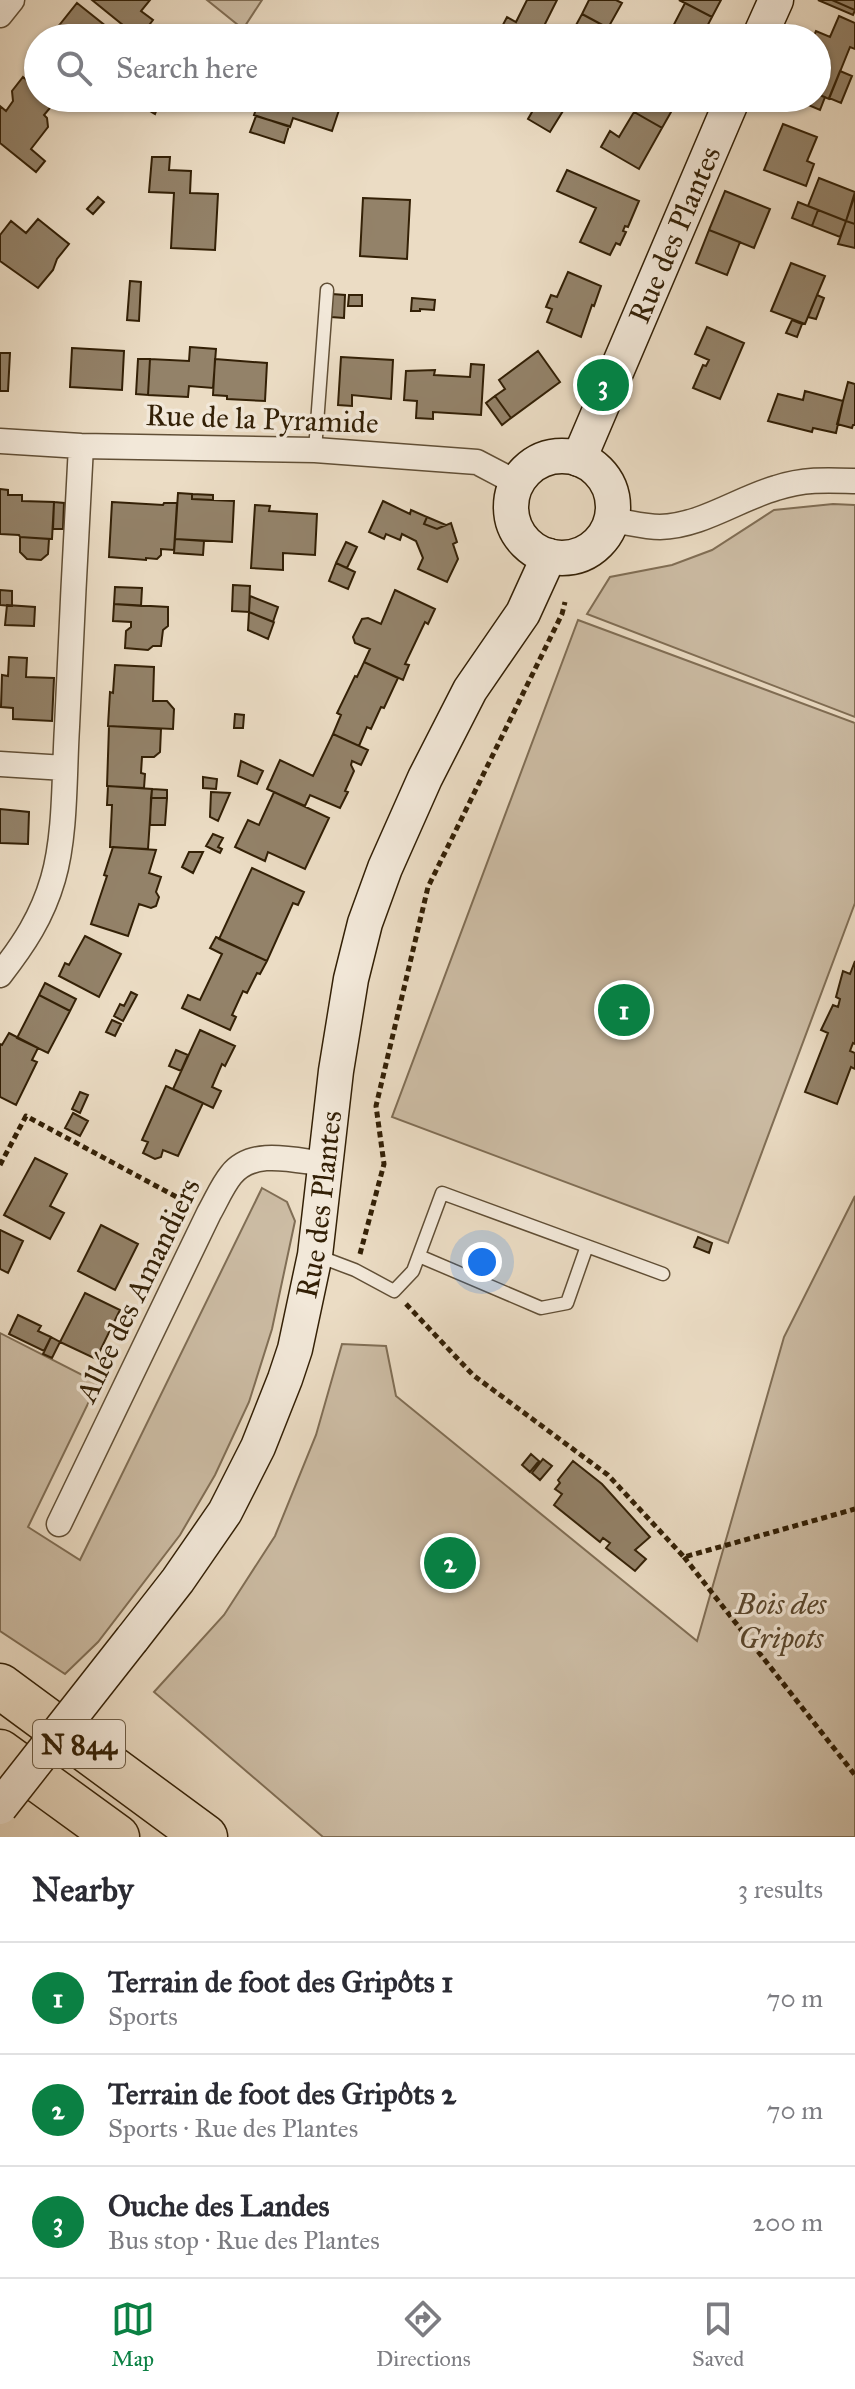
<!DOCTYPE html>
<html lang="en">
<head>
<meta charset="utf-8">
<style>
	body { margin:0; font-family:"IM FELL Great Primer",serif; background:#f2f2f3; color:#2b2b33 }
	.you { position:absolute; left:482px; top:1262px; width:28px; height:28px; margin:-20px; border:6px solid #fff; border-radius:50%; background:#1a73e8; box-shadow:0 0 0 12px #1a73e833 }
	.badge { display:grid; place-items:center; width:52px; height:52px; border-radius:50%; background:#0b8043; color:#fff; font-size:26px; font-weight:700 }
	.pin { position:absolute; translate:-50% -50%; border:4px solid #fff; box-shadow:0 2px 8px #0006 }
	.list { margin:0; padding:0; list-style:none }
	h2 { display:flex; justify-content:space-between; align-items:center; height:104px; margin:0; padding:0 32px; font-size:34px }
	h2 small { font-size:26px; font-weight:400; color:#7c7c81 }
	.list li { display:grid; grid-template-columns:52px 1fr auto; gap:24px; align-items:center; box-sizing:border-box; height:112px; padding:0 32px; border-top:2px solid #e1e1e2 }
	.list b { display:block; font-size:30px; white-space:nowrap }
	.list p { margin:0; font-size:26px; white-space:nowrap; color:#7c7c81 }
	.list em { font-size:26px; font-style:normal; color:#7c7c81 }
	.icon { flex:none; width:44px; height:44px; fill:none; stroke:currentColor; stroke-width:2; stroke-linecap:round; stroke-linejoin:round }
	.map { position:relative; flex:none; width:855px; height:1837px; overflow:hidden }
	.search { position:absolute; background:#fff; box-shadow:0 2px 6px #0004; left:24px; right:24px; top:24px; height:88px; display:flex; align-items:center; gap:20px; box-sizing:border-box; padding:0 28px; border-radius:44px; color:#7c7c81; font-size:30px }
	.sheet { height:440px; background:#fff }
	nav { display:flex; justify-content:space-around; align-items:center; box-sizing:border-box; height:112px; border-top:2px solid #e1e1e2; background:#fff; font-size:22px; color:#7c7c81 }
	nav a { display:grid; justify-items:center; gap:4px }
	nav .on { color:#0b8043 }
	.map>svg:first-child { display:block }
	.green { fill:#ccbca4; stroke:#806e55; stroke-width:2 }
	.building { fill:#938269; stroke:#332006; stroke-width:2 }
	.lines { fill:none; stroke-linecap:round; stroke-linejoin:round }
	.lane-casing { stroke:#614f36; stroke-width:15 }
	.street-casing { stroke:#614f36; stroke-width:27 }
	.secondary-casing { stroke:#332006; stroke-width:37 }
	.highway-casing { stroke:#332006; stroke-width:47 }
	.path { stroke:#332006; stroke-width:5; stroke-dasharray:6 4; stroke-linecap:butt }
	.lane { stroke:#f2e8d9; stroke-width:12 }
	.street { stroke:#f2e8d9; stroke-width:24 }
	.secondary { stroke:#f2e8d9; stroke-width:34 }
	.highway { stroke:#ebdcc4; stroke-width:44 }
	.secondary-bridge-casing { stroke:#332006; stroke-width:37; stroke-linecap:butt }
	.secondary-bridge { stroke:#f2e8d9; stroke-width:34 }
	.labels { text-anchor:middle; stroke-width:7; stroke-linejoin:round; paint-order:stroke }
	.shield { fill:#f2e8d9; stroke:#6c5c45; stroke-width:2 }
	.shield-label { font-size:28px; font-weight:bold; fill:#332006 }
	.street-label { font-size:30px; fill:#332006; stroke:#f2e8d9 }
	.park-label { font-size:30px; font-style:italic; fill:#59472e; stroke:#f2e8d9 }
</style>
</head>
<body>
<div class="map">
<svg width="855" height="1837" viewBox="0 0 855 1837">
	<rect width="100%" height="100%" fill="#ebdcc4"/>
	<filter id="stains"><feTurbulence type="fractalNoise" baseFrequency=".0025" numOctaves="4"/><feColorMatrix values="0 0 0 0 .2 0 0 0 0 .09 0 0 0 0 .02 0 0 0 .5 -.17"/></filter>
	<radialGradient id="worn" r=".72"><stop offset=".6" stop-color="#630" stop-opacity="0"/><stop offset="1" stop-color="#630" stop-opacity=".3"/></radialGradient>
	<path class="green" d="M207 0H262L243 29Z
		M833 504 855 505V717L587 614 610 577 672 565 712 550 774 510Z
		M578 620 855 723V903L728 1243 392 1117Z
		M262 1188 287 1202 295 1221 272 1329 249 1402 215 1475 180 1535 98 1642 65 1674 0 1631V1333L98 1383 28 1527 80 1560Z
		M855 1196V1837H323L154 1692 224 1615 275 1536 316 1435 342 1344 386 1346 396 1396 697 1641 784 1337Z"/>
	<path class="building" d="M92 0H150L141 11 153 20 139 38Z
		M527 0H557L538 38H496L507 17 516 22Z
		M589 0H616L622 3 608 28 582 14Z
		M679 0H721L712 17Z
		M818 0H832L855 10 853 15Z
		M832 0H855V10Z
		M77 3 107 27 98 38H45L50 31 53 33Z
		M685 3 712 17 701 38H677L669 34Z
		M582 14 608 28 602 38H569Z
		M839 16 855 23V49L850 47 829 99 817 94V38H813L816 31 830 37Z
		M840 71 852 76 841 103 829 98Z
		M23 77 38 89V98H50L55 102 44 115 47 118 48 127 31 149 45 161 36 172 0 143V106L6 111 13 101 12 91Z
		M817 94 825 97 820 110 792 98H817Z
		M143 98H161L155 114 140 105Z
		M260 98H343L332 131 293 118 290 127 254 115Z
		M540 98H552L566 106 550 132 528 119Z
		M629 98H679L662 128 624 106Z
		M634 112 662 128 639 169 601 147 610 131 619 137Z
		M256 116 289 126 284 143 250 132Z
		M783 124 817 137 807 161 814 164 806 186 764 170Z
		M152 157H170L169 170 191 171 190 193 218 194 215 250 171 248 174 193 149 192Z
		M567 170 639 201 628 227 625 226 623 231 626 232 620 245 616 243 610 255 580 242 596 208 557 191Z
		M819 178 855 192 846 221 808 206Z
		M725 191 770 209 754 248 709 230Z
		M855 195V224L846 221Z
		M98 197 104 202 93 214 87 209Z
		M363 198 410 200 407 259 360 256Z
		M798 202 818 210 812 226 792 218Z
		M818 210 846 221 840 237 812 226Z
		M38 219 69 244 57 259 53 270 38 288 0 261V235L11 221 26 233Z
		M846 221 855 224V248L838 244Z
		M709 230 740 242 727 275 696 263Z
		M791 263 825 276 805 324 771 311Z
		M568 272 601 286 594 306 592 305 581 337 547 322 552 309 546 307 551 295 557 297Z
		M130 281 141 282 139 321 127 320Z
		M332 294 345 295 344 318 331 317Z
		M349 295H362V306H348Z
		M817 295 824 298 816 319 808 317Z
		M412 298 435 300 434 310 420 309V311H411Z
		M792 320 802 324 797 337 786 333Z
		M707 327 744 343 720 399 693 388 703 365 706 366 709 360 695 354Z
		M190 347 216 349 213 388 189 386 188 397 148 395 150 359 189 361Z
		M72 348 124 351 122 390 70 387Z
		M538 351 560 382 511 418 495 396 505 389 499 380Z
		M0 353H10L8 391H0Z
		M341 357 393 360 391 399 352 395V406L338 405Z
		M138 359H150L148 395 136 394Z
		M215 359 267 363 265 401 227 399V396L213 395Z
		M592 360 599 363 595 376 587 373Z
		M471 364 484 365 481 415 433 412V419L416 418 417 401 404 400 406 371 435 370 434 375 470 377Z
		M848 382 855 384V425H853L852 428 837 424Z
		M805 391 843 401 836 433 813 428 812 432 768 421 778 394 803 400Z
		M495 396 511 418 502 425 486 403Z
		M0 489 8 490V495H22V501L54 502 52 539 20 537 19 535 0 534Z
		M178 493 192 494V499L234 501 232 542 175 539Z
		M192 494 213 495V500L192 499Z
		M383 501 410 514 411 510 427 517 424 524 437 529 451 523 457 542 453 544 458 559 447 582 418 569 423 558 416 541 402 534 400 540 386 534 384 539 369 532Z
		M54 502 64 503 63 529H53Z
		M112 502 163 505 164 503H177L174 550 161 549V555L157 559 146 558V560L109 557Z
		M255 505 270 506 269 511 317 514 315 555 283 553V570L251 568Z
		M427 517 446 525 437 529 424 524Z
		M20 537 49 539 48 554 41 560 27 559 20 552Z
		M175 539 204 541 203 555 174 553Z
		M346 542 357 547 347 568 336 563Z
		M336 563 355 572 348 589 329 581Z
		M233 585 250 586 249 612 232 611Z
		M115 587 142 588 141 606 114 604Z
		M0 590 12 591V606L0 605Z
		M395 590 435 609 428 624 425 622 405 664 409 665 403 680 364 662 370 649 355 643 353 637 362 619 368 618 381 624Z
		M250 596 278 607 273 622 249 612Z
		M114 604 168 607V626L163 630 161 646H153L148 650 125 648 126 631 131 627V622L113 621Z
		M7 605 35 607 34 626 5 625Z
		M249 612 274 622 268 639 248 630Z
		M9 657 27 658 26 677 54 678 52 721 13 719V708L1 707 2 675 8 676Z
		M364 662 398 678 384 708 381 707 371 729 367 727 359 746 333 734 341 715 337 713 355 676 357 677Z
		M115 665 154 667 153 701H167L174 709 173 729 108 726 110 692 113 693Z
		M235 714 244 715 243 728H234Z
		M109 726 161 729 160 752 154 757H142L141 773 145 774 144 788 107 786Z
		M333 734 368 750 361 765 352 761 351 765 354 771 345 791 348 792 340 808 310 795 305 806 267 789 280 760 313 776Z
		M241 761 263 771 257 784 238 776Z
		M203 777 217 779 216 789 203 788Z
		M108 786 152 789 148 849 110 847 112 805H107Z
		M152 789 167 790V798H151Z
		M211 792 230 793 218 821 210 817Z
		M274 792 329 818 305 869 268 852 265 861 235 847 248 820 259 825Z
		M151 798H167L165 825H150Z
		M0 809 29 812 28 844 0 843Z
		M213 834 223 838 218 847 222 849 220 853 206 846Z
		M113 847 156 850 149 873 161 877 156 892 159 897 156 906 151 908 139 904 128 936 91 924 107 876 104 875Z
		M189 852H203L193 873 182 867Z
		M252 868 304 892 298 905 293 903 267 961 219 939Z
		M85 936 121 954 99 997 59 976 65 963 69 965Z
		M216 937 267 961 260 974 257 973 247 993 243 991 232 1015 236 1017 230 1030 182 1008 188 995 200 1000 222 954 210 948Z
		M855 961V1044L853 1043 850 1051 855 1053V1069L851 1067 837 1104 805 1092 828 1033 821 1030 833 1005 838 1007 840 999 836 997 843 971 850 974Z
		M45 983 76 999 70 1011 39 995Z
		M131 992 137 995 123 1021 114 1016 120 1004 124 1006Z
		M39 995 70 1011 48 1053 17 1038Z
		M112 1020 121 1024 115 1036 106 1032Z
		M200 1030 235 1046 225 1066 222 1064 212 1087 221 1091 213 1108 173 1089Z
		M9 1033 38 1048 32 1060 37 1062 16 1105 0 1097V1044L2 1045Z
		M176 1050 188 1055 181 1071 169 1066Z
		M166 1086 203 1103 178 1156 163 1150 161 1157 155 1159 143 1153 148 1142 142 1140Z
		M80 1092 88 1095 80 1113 72 1109Z
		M73 1113 88 1121 80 1136 65 1128Z
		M35 1158 67 1174 50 1206 64 1213 50 1239 4 1215Z
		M101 1225 138 1244 115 1290 78 1271Z
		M0 1230 23 1241 8 1273 0 1269Z
		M698 1237 712 1243 709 1253 694 1247Z
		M85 1293 120 1310 96 1359 60 1342Z
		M18 1315 41 1326 38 1331 51 1337 44 1351 9 1334Z
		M51 1337 60 1342 52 1358 43 1354Z
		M531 1454 539 1461 530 1472 522 1465Z
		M543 1459 552 1466 540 1480 532 1473Z
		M573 1461 602 1484 650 1537 635 1550 646 1559 635 1571 606 1548 610 1543 603 1538 600 1542 554 1505 562 1494 555 1489 560 1483 558 1480Z"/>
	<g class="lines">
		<defs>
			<path id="lane" d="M315 450 327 290
				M318 1256 355 1270 394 1291 413 1271 442 1193 663 1274
				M419 1256 541 1308 567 1303 587 1246"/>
			<path id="street" d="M0 15 12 0
				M0 441 81 446 315 450 477 462 517 483
				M611 520C627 522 644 527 660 527 701 526 738 499 776 488 804 479 826 480 855 481
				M0 764 65 768
				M0 975C24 944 42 917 53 879 66 835 64 774 67 727 71 633 76 540 81 446
				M59 1524 209 1213C216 1201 222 1186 231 1175 253 1147 296 1161 326 1164"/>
			<g id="secondary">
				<path d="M759 38 776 0"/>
				<circle cx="562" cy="507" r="51"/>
				<path id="s1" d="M579 459 733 98"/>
				<path id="s2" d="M132 1639 178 1580 225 1512 258 1447 285 1379 295 1349 315 1255 336 1071 351 979 365 923 385 868 425 778 470 690 523 613 549 556"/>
			</g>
			<path id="highway" d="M0 1686 205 1837
				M0 1752 117 1837"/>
		</defs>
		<use href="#lane" class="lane-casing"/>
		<use href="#street" class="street-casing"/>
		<use href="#secondary" class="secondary-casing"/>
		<use href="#highway" class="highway-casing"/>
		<path class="path" d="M0 1165 26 1116 186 1202
			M360 1254 384 1164 376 1106 428 887 562 614 565 602
			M406 1304 473 1375 608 1475 684 1557 855 1509
			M684 1557 855 1775"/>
		<use href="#lane" class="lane"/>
		<use href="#street" class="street"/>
		<use href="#secondary" class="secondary"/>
		<use href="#highway" class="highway"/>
		<defs>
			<path id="secondary-bridge" d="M0 1807 132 1639"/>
		</defs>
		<use href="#secondary-bridge" class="secondary-bridge-casing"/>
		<use href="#secondary-bridge" class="secondary-bridge"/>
	</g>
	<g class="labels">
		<rect class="shield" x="33" y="1720" width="92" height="48" rx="6"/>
		<g class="shield-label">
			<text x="79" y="1754">N 844</text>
		</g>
		<g class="street-label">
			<text dy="10" stroke="none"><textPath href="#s1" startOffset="244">Rue des Plantes</textPath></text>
			<text transform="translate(262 419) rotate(2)" y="10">Rue de la Pyramide</text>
			<text dy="10" stroke="none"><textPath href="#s2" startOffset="482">Rue des Plantes</textPath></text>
			<text transform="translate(138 1290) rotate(-64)" y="10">Allée des Amandiers</text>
		</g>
		<g class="park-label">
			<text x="781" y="1614">Bois des<tspan x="781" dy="34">Gripots</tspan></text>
		</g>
	</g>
	<rect width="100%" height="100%" filter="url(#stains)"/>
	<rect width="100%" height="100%" fill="url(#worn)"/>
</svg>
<div class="you"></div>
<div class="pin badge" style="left:624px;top:1010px">1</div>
<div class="pin badge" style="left:450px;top:1563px">2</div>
<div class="pin badge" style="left:603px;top:385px">3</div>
<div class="search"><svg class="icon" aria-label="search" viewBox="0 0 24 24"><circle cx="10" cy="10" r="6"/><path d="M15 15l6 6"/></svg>Search here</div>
</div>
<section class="sheet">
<h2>Nearby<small>3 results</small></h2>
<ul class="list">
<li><span class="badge">1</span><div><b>Terrain de foot des Gripôts 1</b><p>Sports</p></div><em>70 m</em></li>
<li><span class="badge">2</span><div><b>Terrain de foot des Gripôts 2</b><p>Sports · Rue des Plantes</p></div><em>70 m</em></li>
<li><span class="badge">3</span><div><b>Ouche des Landes</b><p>Bus stop · Rue des Plantes</p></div><em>200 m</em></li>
</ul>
</section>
<nav>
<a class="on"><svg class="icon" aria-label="map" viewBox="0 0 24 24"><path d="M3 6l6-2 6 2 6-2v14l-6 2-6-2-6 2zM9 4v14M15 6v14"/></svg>Map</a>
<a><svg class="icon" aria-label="directions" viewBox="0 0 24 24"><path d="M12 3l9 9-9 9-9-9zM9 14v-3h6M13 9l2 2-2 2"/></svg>Directions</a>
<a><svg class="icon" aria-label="saved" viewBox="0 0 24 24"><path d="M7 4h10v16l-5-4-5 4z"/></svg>Saved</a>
</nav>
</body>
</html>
